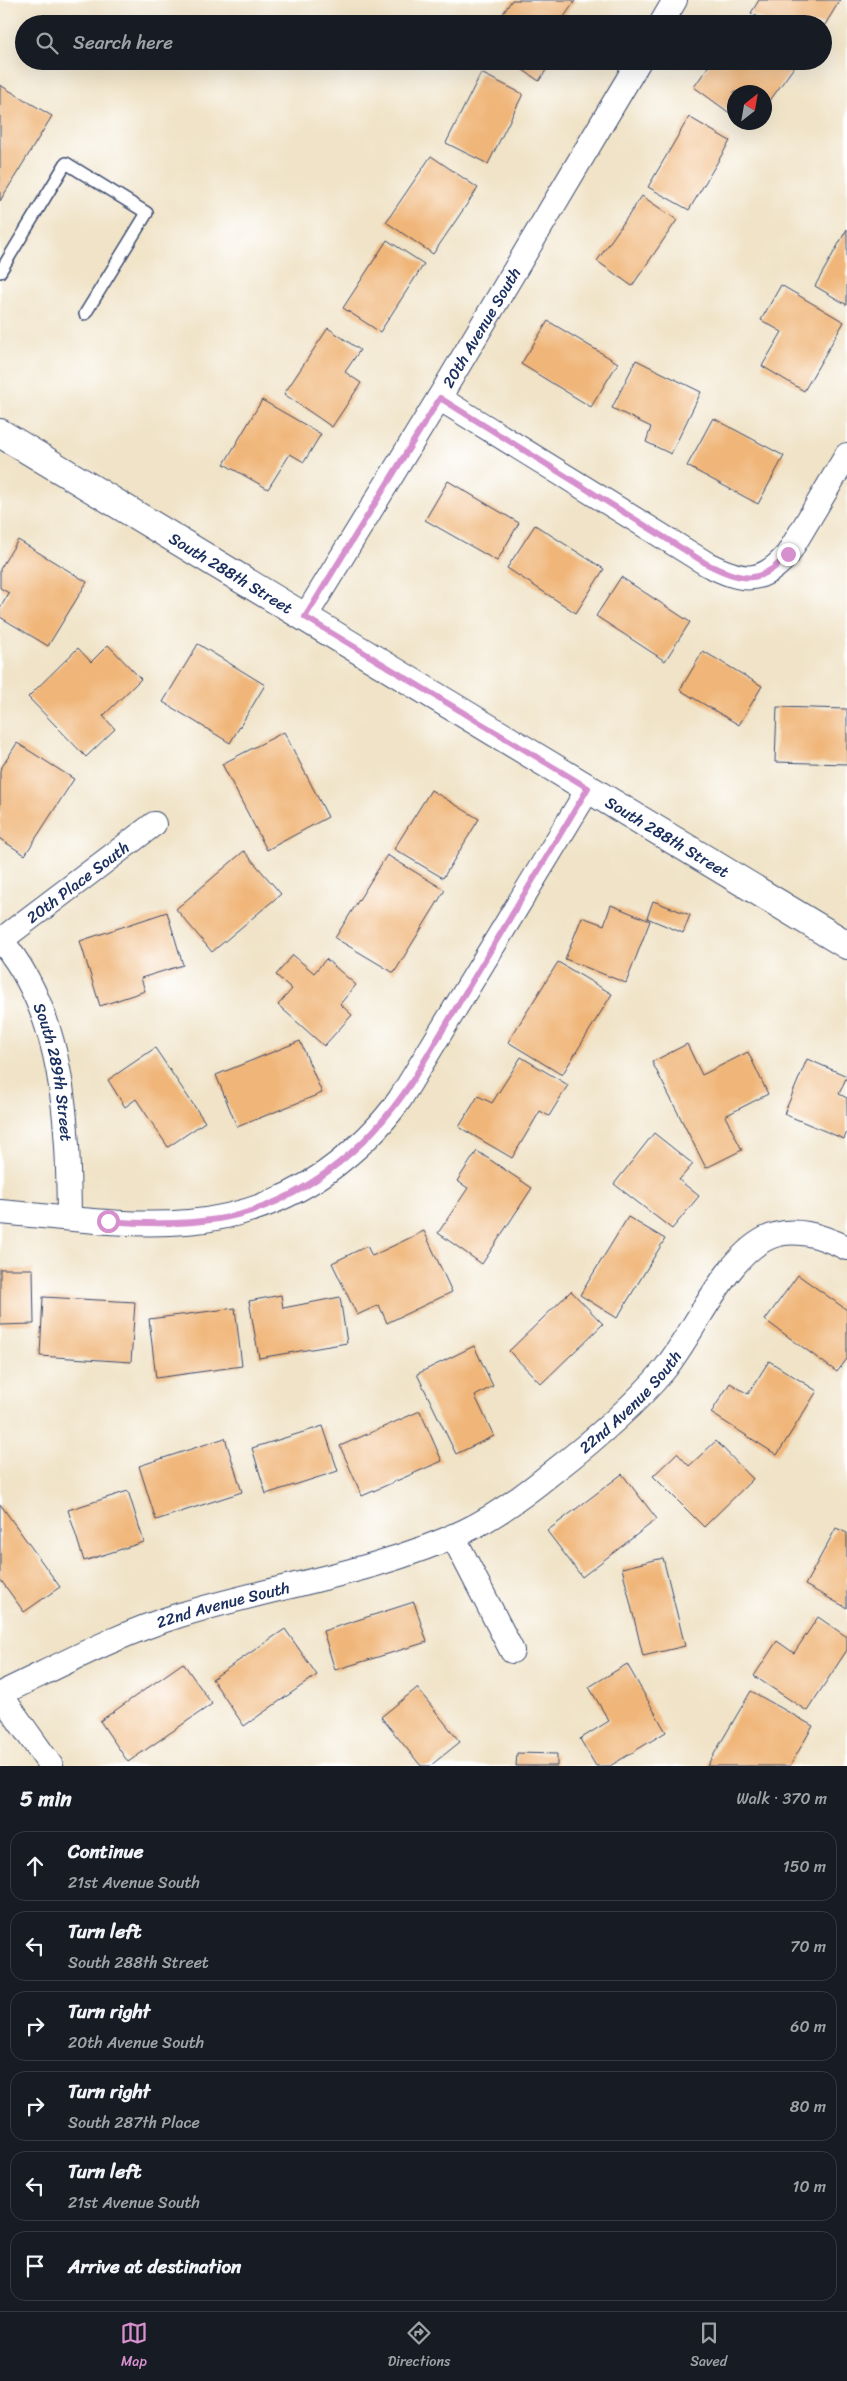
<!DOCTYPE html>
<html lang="en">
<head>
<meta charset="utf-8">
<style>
	body { margin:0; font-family:Sriracha,sans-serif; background:#242831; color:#f1f3f6 }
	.compass { position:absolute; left:727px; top:85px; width:45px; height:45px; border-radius:50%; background:#171b24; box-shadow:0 5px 20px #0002; rotate:31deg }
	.stop { position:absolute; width:15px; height:15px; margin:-11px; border:4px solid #d690ce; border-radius:50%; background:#fff }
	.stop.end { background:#d690ce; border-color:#fff; box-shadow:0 1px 5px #0008 }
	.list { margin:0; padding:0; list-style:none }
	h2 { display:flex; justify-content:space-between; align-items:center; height:65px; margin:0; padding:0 20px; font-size:21px }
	h2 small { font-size:16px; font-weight:400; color:#9ea1a6 }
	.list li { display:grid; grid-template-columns:32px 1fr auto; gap:15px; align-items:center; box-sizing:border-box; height:70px; margin:0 10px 10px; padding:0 10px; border:1px solid #363941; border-radius:15px }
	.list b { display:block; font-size:19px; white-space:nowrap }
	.list p { margin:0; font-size:16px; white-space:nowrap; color:#9ea1a6 }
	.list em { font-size:16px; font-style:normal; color:#9ea1a6 }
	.icon { flex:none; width:28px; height:28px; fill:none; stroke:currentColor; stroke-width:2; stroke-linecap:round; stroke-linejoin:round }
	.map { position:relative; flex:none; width:847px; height:1766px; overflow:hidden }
	.search { position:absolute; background:#171b24; box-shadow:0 5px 20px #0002; left:15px; right:15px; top:15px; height:55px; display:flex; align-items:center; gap:12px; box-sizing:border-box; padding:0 18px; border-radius:28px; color:#9ea1a6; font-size:19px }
	.sheet { height:545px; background:#171b24 }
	nav { display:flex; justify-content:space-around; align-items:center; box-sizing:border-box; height:70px; border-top:1px solid #363941; background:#171b24; font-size:14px; color:#9ea1a6 }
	nav a { display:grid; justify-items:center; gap:2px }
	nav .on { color:#d690ce }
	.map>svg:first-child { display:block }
	.building { fill:#f0b679 }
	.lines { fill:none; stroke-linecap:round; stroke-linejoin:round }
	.lane-casing { stroke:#3b4a6e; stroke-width:14 }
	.street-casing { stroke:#3b4a6e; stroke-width:26 }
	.secondary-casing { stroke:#3b4a6e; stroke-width:30 }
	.lane { stroke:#fff; stroke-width:11 }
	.street { stroke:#fff; stroke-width:24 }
	.secondary { stroke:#fff; stroke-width:28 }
	.route { stroke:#d690ce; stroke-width:6 }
	.labels { text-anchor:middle; stroke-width:5; stroke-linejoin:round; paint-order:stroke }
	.street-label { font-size:16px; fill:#1b2f5e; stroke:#fff }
</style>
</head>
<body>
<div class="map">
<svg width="847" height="1766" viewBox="0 0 847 1766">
	<rect width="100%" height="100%" fill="#fff"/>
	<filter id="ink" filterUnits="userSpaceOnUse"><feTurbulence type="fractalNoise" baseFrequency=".02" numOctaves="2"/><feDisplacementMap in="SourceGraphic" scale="10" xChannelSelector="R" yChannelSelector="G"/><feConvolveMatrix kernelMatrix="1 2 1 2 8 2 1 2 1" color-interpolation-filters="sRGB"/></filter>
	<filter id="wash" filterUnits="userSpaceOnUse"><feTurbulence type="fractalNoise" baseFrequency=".0096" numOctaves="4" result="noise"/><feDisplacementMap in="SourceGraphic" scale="20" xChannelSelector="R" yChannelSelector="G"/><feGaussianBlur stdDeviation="1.12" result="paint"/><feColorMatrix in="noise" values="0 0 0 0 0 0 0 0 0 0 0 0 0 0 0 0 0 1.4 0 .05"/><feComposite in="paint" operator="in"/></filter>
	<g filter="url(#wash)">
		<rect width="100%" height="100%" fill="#f0e3c7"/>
		<g id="blocks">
			<path class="building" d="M512 0H573L575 1 559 24H496Z
				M759 0H840L823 28V24H770L751 13Z
				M510 61H552L539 81Z
				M712 61H794L797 63 766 106 764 92H734V110L731 114 694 87Z
				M481 73 523 94 488 164 446 143Z
				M0 85 52 116 0 201Z
				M689 117 730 141 689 210 648 187Z
				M431 156 478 188 433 254 386 222Z
				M642 196 677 220 632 286 597 261Z
				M847 229V305L815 286Z
				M387 240 424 264 380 332 343 308Z
				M781 285 844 322 804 391 762 366 782 332 761 320Z
				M548 321 618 363 591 407 521 364Z
				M328 328 360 350 345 372 361 383 332 427 284 394Z
				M636 360 701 392 671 454 646 442 651 427 612 408Z
				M262 400 321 434 304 462 290 454 268 489 224 464Z
				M713 418 784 456 758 504 687 466Z
				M448 481 519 523 497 561 425 520Z
				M535 525 604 569 576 613 507 568Z
				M18 540 87 582 48 646 0 617V608L9 593 0 588V569Z
				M621 577 690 622 665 661 596 616Z
				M198 644 265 685 230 743 163 702Z
				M108 645 141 679 103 716 115 729 86 757 28 697 78 648 91 662Z
				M703 651 762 686 739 725 680 690Z
				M777 707 847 709V764L775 762Z
				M284 732 328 817 267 850 222 764Z
				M17 743 74 779 25 855 0 839V770Z
				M431 790 479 819 443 878 394 849Z
				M244 851 281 894 212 952 176 909Z
				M387 855 445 890 394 973 335 938Z
				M653 901 690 915 683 933 647 918Z
				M611 905 650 921 626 983 565 959 582 917 604 925Z
				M167 912 183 965 141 978 145 991 100 1006 80 941Z
				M293 955 314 973 326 959 356 985 340 1004 352 1015 324 1046 278 1005 292 989 276 975Z
				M558 962 612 994 562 1075 508 1042Z
				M300 1041 322 1093 237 1127 216 1075Z
				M687 1044 702 1075 748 1052 768 1094 725 1116 742 1150 706 1168 652 1062Z
				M155 1048 205 1122 168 1147 136 1099 125 1107 108 1080Z
				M521 1057 568 1085 549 1116 540 1111 512 1158 459 1127 478 1096 492 1103Z
				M807 1059 847 1076 839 1094 847 1098V1132L844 1139 784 1114Z
				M654 1133 693 1164 679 1180 699 1196 672 1229 614 1184Z
				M477 1151 532 1188 482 1264 438 1233 468 1188 457 1181Z
				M628 1217 665 1239 617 1318 580 1295Z
				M424 1231 452 1292 387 1323 379 1305 357 1315 332 1263 367 1246 372 1256Z
				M0 1269H33L34 1324 0 1325Z
				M798 1275 847 1310V1359L837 1372 765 1320Z
				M571 1291 603 1324 541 1384 509 1351Z
				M281 1295 283 1308 340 1297 347 1343 259 1358 249 1301Z
				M43 1297 135 1302 131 1362 40 1356Z
				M235 1308 242 1366 156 1378 149 1319Z
				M474 1346 493 1386 475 1396 494 1436 456 1454 417 1374Z
				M769 1361 817 1391 777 1455 711 1413 730 1383 748 1394Z
				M420 1411 442 1461 362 1496 340 1446Z
				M323 1426 338 1471 266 1494 252 1448Z
				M225 1438 242 1492 156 1520 139 1466Z
				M716 1441 753 1479 704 1527 653 1476 677 1453 689 1466Z
				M622 1474 657 1519 582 1577 547 1531Z
				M128 1491 144 1542 84 1561 68 1510Z
				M0 1504 60 1587 24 1612 0 1579Z
				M836 1528 847 1533V1608L805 1585Z
				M663 1558 685 1646 643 1656 622 1568Z
				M414 1602 427 1642 335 1670 323 1631Z
				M818 1617 847 1637V1650L807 1711 754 1676 777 1641 794 1653Z
				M285 1629 317 1675 244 1726 212 1679Z
				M183 1663 212 1704 128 1762 100 1721Z
				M627 1664 666 1732 610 1766H596L580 1739 609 1721 589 1687Z
				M417 1688 460 1742 430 1766H421L381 1717Z
				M751 1691 813 1726 790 1766H707Z
				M517 1753 557 1754V1766H516Z"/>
		</g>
	</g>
	<g filter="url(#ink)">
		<use href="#blocks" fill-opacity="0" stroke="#3b4a6e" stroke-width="1"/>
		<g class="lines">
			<defs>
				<path id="lane" d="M0 272 66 163 147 213 85 314"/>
				<g id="street">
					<path d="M661 24 675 0"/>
					<path d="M439 398 707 564C741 581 761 586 788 554L847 455"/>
					<path id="s1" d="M305 617 439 398 639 61"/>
					<path id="s2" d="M0 939C65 1015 68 1123 69 1218"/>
					<path id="s3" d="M1 940 154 824"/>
					<path d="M0 1212C117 1222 222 1245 325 1173 354 1152 380 1128 400 1099L589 788"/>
					<path d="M453 1536 512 1651"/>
					<path id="s4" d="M0 1694C59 1666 118 1634 180 1615 274 1586 376 1573 465 1531 497 1516 526 1494 553 1472 593 1441 632 1408 664 1370 695 1332 723 1261 765 1239 792 1225 822 1236 847 1248"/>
					<path d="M0 1694 51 1766"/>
				</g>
				<g id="secondary">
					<path id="s5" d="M0 433 847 945"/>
				</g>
			</defs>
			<use href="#lane" class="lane-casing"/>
			<use href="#street" class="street-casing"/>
			<use href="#secondary" class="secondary-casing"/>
			<use href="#lane" class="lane"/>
			<use href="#street" class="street"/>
			<use href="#secondary" class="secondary"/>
		</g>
	</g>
	<g class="lines" filter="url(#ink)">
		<path class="route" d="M108 1221C145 1224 181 1225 218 1219 298 1206 367 1150 411 1083L588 788 305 617 440 398 707 564C741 581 761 586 788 554"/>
	</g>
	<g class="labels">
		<g class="street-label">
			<text dy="6" stroke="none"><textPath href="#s1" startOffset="339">20th Avenue South</textPath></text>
			<text dy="6" stroke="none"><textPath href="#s5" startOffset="270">South 288th Street</textPath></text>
			<text dy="6" stroke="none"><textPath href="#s5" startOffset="780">South 288th Street</textPath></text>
			<text dy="6" stroke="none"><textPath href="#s3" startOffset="96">20th Place South</textPath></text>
			<text dy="6" stroke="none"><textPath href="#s2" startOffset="146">South 289th Street</textPath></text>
			<text dy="6" stroke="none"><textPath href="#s4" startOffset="705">22nd Avenue South</textPath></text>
			<text dy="6" stroke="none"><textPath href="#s4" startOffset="241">22nd Avenue South</textPath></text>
		</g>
	</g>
</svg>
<svg class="compass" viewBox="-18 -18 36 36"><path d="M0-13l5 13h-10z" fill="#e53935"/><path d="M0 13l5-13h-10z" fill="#9ea1a6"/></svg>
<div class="stop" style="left:108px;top:1221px"></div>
<div class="stop end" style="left:788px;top:554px"></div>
<div class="search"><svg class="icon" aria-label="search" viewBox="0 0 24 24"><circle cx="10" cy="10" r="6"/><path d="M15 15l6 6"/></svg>Search here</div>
</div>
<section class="sheet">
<h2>5 min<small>Walk · 370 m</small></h2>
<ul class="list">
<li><svg class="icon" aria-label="ahead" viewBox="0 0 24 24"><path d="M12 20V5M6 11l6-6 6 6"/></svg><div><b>Continue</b><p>21st Avenue South</p></div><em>150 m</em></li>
<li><svg class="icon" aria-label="left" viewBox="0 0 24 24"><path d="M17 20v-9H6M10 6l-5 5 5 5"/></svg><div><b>Turn left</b><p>South 288th Street</p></div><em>70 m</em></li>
<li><svg class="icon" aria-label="right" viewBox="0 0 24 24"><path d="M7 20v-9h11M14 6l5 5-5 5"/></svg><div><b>Turn right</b><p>20th Avenue South</p></div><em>60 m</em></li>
<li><svg class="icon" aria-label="right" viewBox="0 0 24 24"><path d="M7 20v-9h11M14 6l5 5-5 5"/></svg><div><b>Turn right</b><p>South 287th Place</p></div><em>80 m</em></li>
<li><svg class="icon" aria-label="left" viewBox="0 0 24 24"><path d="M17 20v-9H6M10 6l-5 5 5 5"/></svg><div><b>Turn left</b><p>21st Avenue South</p></div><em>10 m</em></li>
<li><svg class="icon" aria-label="arrive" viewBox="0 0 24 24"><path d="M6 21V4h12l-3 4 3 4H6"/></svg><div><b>Arrive at destination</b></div></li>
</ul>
</section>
<nav>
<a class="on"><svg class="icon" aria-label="map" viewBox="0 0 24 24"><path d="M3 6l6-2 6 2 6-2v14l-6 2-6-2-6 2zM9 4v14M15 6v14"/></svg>Map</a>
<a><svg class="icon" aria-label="directions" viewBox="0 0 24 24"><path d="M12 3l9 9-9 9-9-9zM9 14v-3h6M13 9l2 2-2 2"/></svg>Directions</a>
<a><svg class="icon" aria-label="saved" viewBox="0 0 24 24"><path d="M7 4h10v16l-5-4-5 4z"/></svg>Saved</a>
</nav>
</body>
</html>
